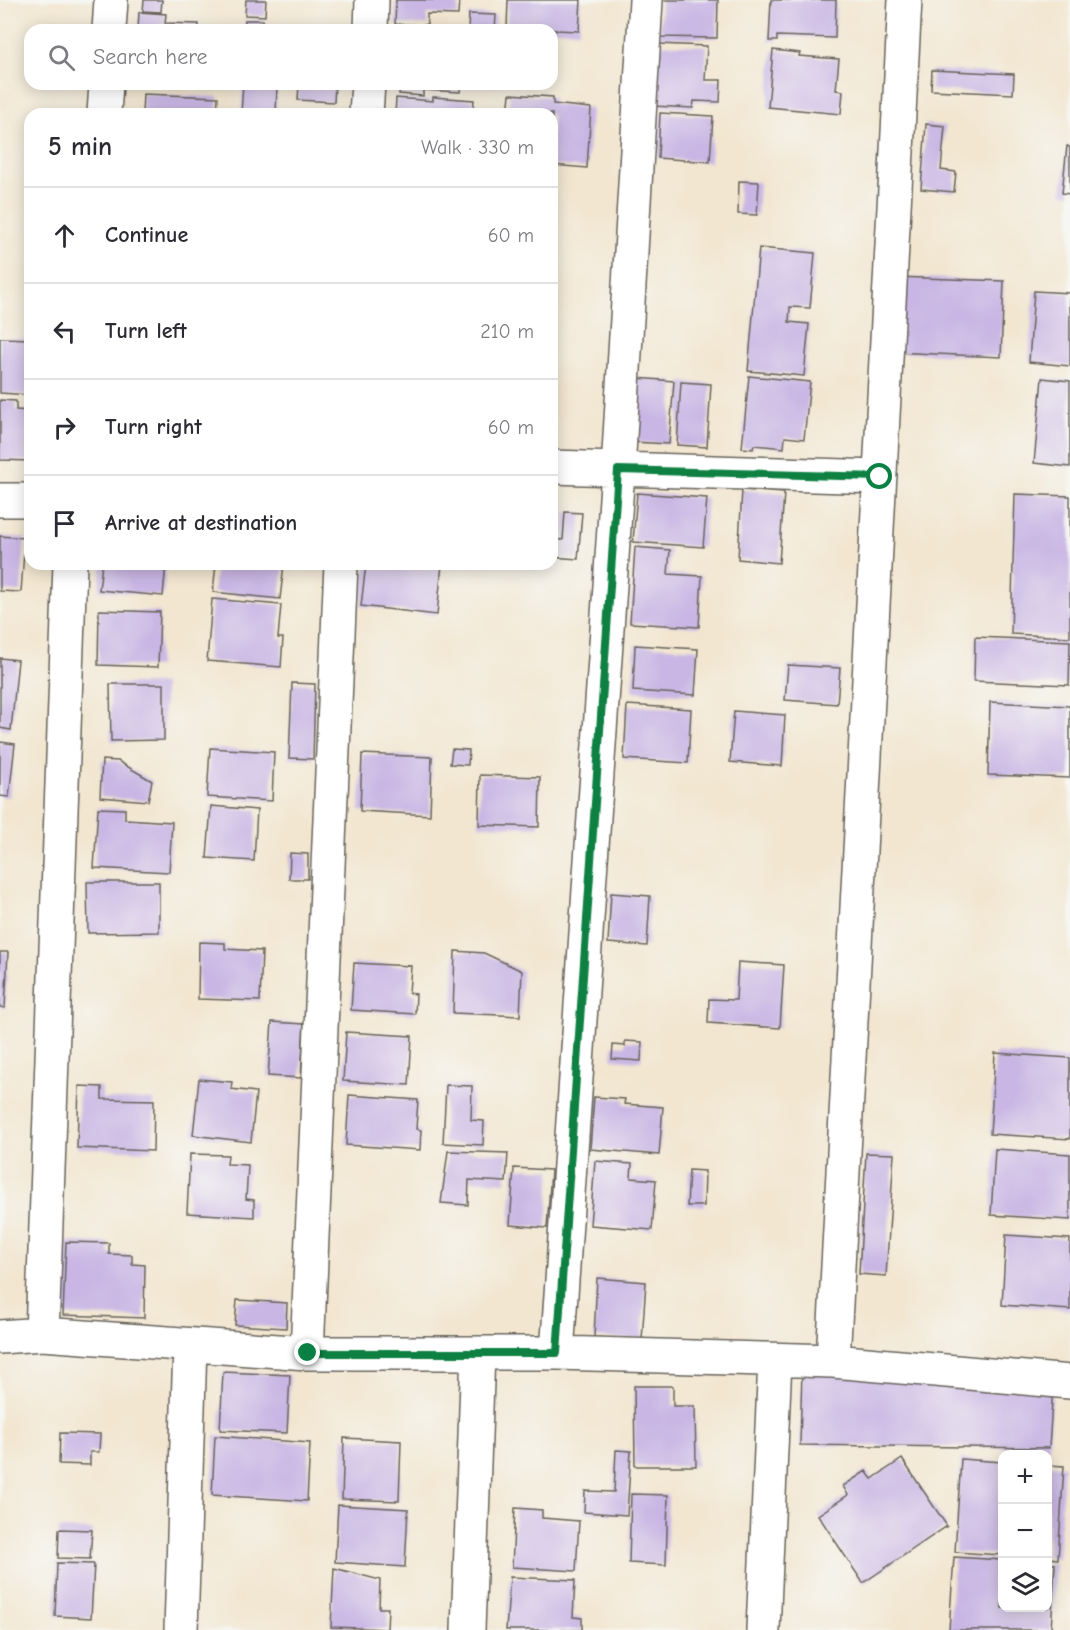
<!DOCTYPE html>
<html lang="en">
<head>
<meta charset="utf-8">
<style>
	body { margin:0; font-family:"Comic Neue",sans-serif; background:#f7f7f7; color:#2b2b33 }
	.controls { position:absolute; right:18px; bottom:18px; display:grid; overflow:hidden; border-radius:12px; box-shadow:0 3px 15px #0003 }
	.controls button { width:54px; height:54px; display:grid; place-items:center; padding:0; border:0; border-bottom:2px solid #e1e1e2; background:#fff; color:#2b2b33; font:30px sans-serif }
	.stop { position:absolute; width:18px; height:18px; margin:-14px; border:4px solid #0b8043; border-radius:50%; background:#fff }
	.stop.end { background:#0b8043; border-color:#fff; box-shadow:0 2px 6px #0008 }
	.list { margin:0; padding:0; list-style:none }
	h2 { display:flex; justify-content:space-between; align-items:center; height:78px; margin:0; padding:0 24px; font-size:26px }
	h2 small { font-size:20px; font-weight:400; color:#7c7c81 }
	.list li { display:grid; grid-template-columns:39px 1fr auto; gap:18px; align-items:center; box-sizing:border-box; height:96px; padding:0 24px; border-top:2px solid #e1e1e2 }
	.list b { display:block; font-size:22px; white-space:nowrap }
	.list em { font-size:20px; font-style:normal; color:#7c7c81 }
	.icon { flex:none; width:33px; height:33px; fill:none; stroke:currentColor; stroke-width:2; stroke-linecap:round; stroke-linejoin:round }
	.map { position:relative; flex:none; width:1070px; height:1630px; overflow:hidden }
	.search { position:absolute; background:#fff; box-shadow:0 3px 15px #0003; left:24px; top:24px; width:534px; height:66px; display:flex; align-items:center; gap:15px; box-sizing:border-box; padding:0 21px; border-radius:18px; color:#7c7c81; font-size:22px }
	.panel { position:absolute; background:#fff; box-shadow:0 3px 15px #0003; left:24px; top:108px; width:534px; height:462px; border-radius:18px }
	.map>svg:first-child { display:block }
	.building { fill:#c9b6e4 }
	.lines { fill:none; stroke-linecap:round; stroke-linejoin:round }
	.street-casing { stroke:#67635b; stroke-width:36 }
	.street { stroke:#fff; stroke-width:33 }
	.route { stroke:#0b8043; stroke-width:8 }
</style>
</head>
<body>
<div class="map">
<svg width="1070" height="1630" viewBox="0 0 1070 1630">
	<rect width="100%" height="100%" fill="#f6f6f2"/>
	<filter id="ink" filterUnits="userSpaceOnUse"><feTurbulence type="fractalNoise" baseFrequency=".0167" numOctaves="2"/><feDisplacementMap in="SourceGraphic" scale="12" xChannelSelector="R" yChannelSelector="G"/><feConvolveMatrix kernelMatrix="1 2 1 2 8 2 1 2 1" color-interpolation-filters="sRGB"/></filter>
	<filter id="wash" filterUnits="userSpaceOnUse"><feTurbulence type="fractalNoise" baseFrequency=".008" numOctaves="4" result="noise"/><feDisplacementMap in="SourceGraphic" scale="24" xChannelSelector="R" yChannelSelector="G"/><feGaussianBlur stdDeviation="1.35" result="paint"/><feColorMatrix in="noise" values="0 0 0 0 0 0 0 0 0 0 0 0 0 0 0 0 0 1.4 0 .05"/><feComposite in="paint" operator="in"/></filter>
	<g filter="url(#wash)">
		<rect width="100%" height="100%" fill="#f2e6d0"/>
		<g id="blocks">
			<path class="building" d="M144 0H162L161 12 143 11Z
				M246 0H266L265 16 245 15Z
				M396 0H459L458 15 427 14V25L395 24Z
				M508 0H581L579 31 507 28Z
				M661 0H718L717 38 660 37Z
				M771 0H836L835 38 777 36V41H769Z
				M139 12 166 14 165 23 199 24 198 30H138Z
				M469 14 496 15 495 30H468Z
				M245 20H263L262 30H244Z
				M656 44 707 46 705 80H721L720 102 694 101 693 108 653 106Z
				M773 50 800 53 799 56 839 59 836 90 843 91 841 114 768 107Z
				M932 70 1014 74 1013 94 931 90Z
				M243 84 277 87 276 114H241Z
				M299 84 335 85 334 102 298 100Z
				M400 84H461L460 92 423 90V96L399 94Z
				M143 94 218 97 217 114H142Z
				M510 94 553 97V104L591 108 587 168 552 165V114H508Z
				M433 97 474 100 473 114H395L396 98 433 101Z
				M660 113 713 116 710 162 658 158Z
				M926 124 945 126 941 170 956 172 954 192 921 189Z
				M1067 146 1070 147V194L1062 193Z
				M739 181 759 182 757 215 738 214Z
				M759 248 815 253 810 308 790 307 789 322 809 324 804 376 748 371Z
				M896 277 1004 281 1001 357 893 352Z
				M1034 291 1070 293V366L1029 362Z
				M0 338 30 339V395L0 393Z
				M749 376 810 382 804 439 785 437 784 448 754 445 753 449 742 448Z
				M636 378 674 381 669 444 632 442Z
				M1042 378 1070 381V467L1034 463Z
				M681 382 711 384 707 447 677 445Z
				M0 400 16 401V410L30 411V461L0 460Z
				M742 490 784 493 779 563 738 559Z
				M637 493 707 498 703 547 633 542Z
				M1015 494 1070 496V637L1011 634Z
				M565 512 582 513 578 559 552 557V539L563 540Z
				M0 536 25 538 21 592 0 591Z
				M635 547 670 550 668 574 702 576 699 627 630 623Z
				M102 564H166L163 596 99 590Z
				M216 564H284L280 599 213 592Z
				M366 564H442L437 615 361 606Z
				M212 599 281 605 278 638H283L281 667 207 661Z
				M99 610 160 612 158 667 98 665Z
				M975 637 1070 641 1069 685 974 681Z
				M635 645 698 649 695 695 633 691Z
				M0 658 18 660 11 730 0 728Z
				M788 665 840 668 837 704 785 700Z
				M292 683 315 684 313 759 289 758Z
				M110 684H164V740L111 741Z
				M990 702 1070 706V778L988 775Z
				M627 705 691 709 688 763 624 759Z
				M734 711 785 715 782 766 730 762Z
				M0 742 15 744 9 797 0 796Z
				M210 748 274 752 272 801 207 797Z
				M452 749 469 750 468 765 450 764Z
				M362 754 432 757 430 815 360 811Z
				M102 760 118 761 152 781 148 801 100 797Z
				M480 775 540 777 539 827 479 825Z
				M211 806 257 810 254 861 207 858Z
				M98 808 125 809V819L172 822 169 872 94 868Z
				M290 853 308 854V879H289Z
				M87 882H159V932L88 933Z
				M611 893 650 896 647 946 608 943Z
				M199 942 225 943V949L262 951 260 1001 198 999Z
				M455 951 484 953 522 971 520 1016 453 1013Z
				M0 952H8L5 1008 0 1007Z
				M738 962 784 965 780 1028 708 1023 709 999 736 1000Z
				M354 963 411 966 409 993 416 994 415 1014 351 1010Z
				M272 1022 304 1024 301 1078 268 1076Z
				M346 1032 412 1036 409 1085 343 1081Z
				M625 1041 642 1042 641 1061 612 1059 613 1045 625 1046Z
				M995 1053 1070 1058V1139L990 1134Z
				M199 1079 232 1082 231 1089 256 1092 251 1142 193 1135Z
				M446 1085 472 1086 471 1120 484 1121 483 1145 443 1143Z
				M79 1086 102 1087V1099L154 1100 153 1151 77 1148Z
				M349 1095 418 1100 416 1129 421 1130 420 1150 346 1145Z
				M594 1097 625 1099 624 1104 663 1107 659 1155 590 1149Z
				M995 1149 1070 1154V1220L991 1215Z
				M448 1151 508 1153 506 1182 469 1180 468 1205 441 1203Z
				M866 1153 894 1154 886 1276 859 1274Z
				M190 1154 228 1155 227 1164 248 1165 246 1199 254 1200V1217L187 1213Z
				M595 1161 632 1164 631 1178 656 1180 652 1230 590 1225Z
				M514 1168 551 1170 547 1228 510 1225Z
				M689 1170 705 1171 704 1206H687Z
				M1006 1235 1070 1239V1310L1002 1305Z
				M66 1242 109 1243V1254L132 1255V1264L145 1265 144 1318 63 1315Z
				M597 1278 646 1282 642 1340 594 1337Z
				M237 1300 287 1303 286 1328 235 1325Z
				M802 1369 1053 1387 1049 1448 800 1445Z
				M223 1372 290 1375 287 1433 220 1430Z
				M634 1386H673V1406H695L696 1466H635Z
				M60 1433 100 1434 99 1452H90V1465L59 1464Z
				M215 1436 310 1443 307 1501 212 1495Z
				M344 1438 401 1441 399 1501 342 1499Z
				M616 1450 631 1451 627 1515 584 1512 585 1491 614 1492Z
				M902 1459 947 1526 863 1583 818 1515 848 1495 843 1486 866 1471 872 1479Z
				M961 1459 1002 1462V1555L955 1552Z
				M1048 1465 1064 1466 1058 1559 1048 1558Z
				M631 1494 668 1495 666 1565 629 1563Z
				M338 1505 408 1509 405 1567 335 1562Z
				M515 1508 542 1510V1518L579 1521 576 1571 512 1567Z
				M59 1529 92 1530 90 1559 58 1558Z
				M954 1557 1002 1560V1608H1047L1048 1563 1055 1564 1051 1630H949Z
				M57 1563 94 1564 91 1618 55 1616Z
				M334 1568 380 1580 379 1608H388L387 1629 331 1627Z
				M510 1577 575 1580 573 1617 582 1618V1630H506Z"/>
		</g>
	</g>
	<g filter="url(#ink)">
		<use href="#blocks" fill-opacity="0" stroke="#67635b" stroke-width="1.5"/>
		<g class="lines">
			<defs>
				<path id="street" d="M109 30 111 0
					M371 30 372 0
					M104 114 106 84
					M366 114 368 84
					M552 467 880 477
					M0 500H30
					M42 1334 70 564
					M0 1337 42 1334 307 1353H557L833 1361 1070 1382
					M307 1353 341 564
					M557 1353 618 470 646 0
					M833 1361 905 0
					M181 1630 190 1346
					M468 1630 478 1353
					M763 1630 775 1360"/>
			</defs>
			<use href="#street" class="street-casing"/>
			<use href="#street" class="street"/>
		</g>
	</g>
	<g class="lines" filter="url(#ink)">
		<path class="route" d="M308 1353H557L618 470 880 477"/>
	</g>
</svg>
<div class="controls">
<button>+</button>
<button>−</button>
<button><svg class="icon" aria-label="layers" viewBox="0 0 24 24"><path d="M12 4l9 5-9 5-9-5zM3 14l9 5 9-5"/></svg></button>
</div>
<div class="stop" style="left:880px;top:477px"></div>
<div class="stop end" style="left:308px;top:1353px"></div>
<div class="search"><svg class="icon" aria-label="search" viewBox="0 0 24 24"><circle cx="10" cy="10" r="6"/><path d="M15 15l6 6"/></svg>Search here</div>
<section class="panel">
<h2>5 min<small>Walk · 330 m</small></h2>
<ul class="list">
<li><svg class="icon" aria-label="ahead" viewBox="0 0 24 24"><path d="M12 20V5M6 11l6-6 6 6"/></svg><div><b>Continue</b></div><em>60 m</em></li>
<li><svg class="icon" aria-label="left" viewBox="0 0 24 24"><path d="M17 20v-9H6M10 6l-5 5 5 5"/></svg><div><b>Turn left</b></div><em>210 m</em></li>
<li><svg class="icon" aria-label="right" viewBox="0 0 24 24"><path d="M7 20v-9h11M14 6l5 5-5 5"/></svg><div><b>Turn right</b></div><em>60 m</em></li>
<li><svg class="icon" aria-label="arrive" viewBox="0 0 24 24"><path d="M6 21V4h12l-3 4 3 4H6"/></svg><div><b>Arrive at destination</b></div></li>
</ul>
</section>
</div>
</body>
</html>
